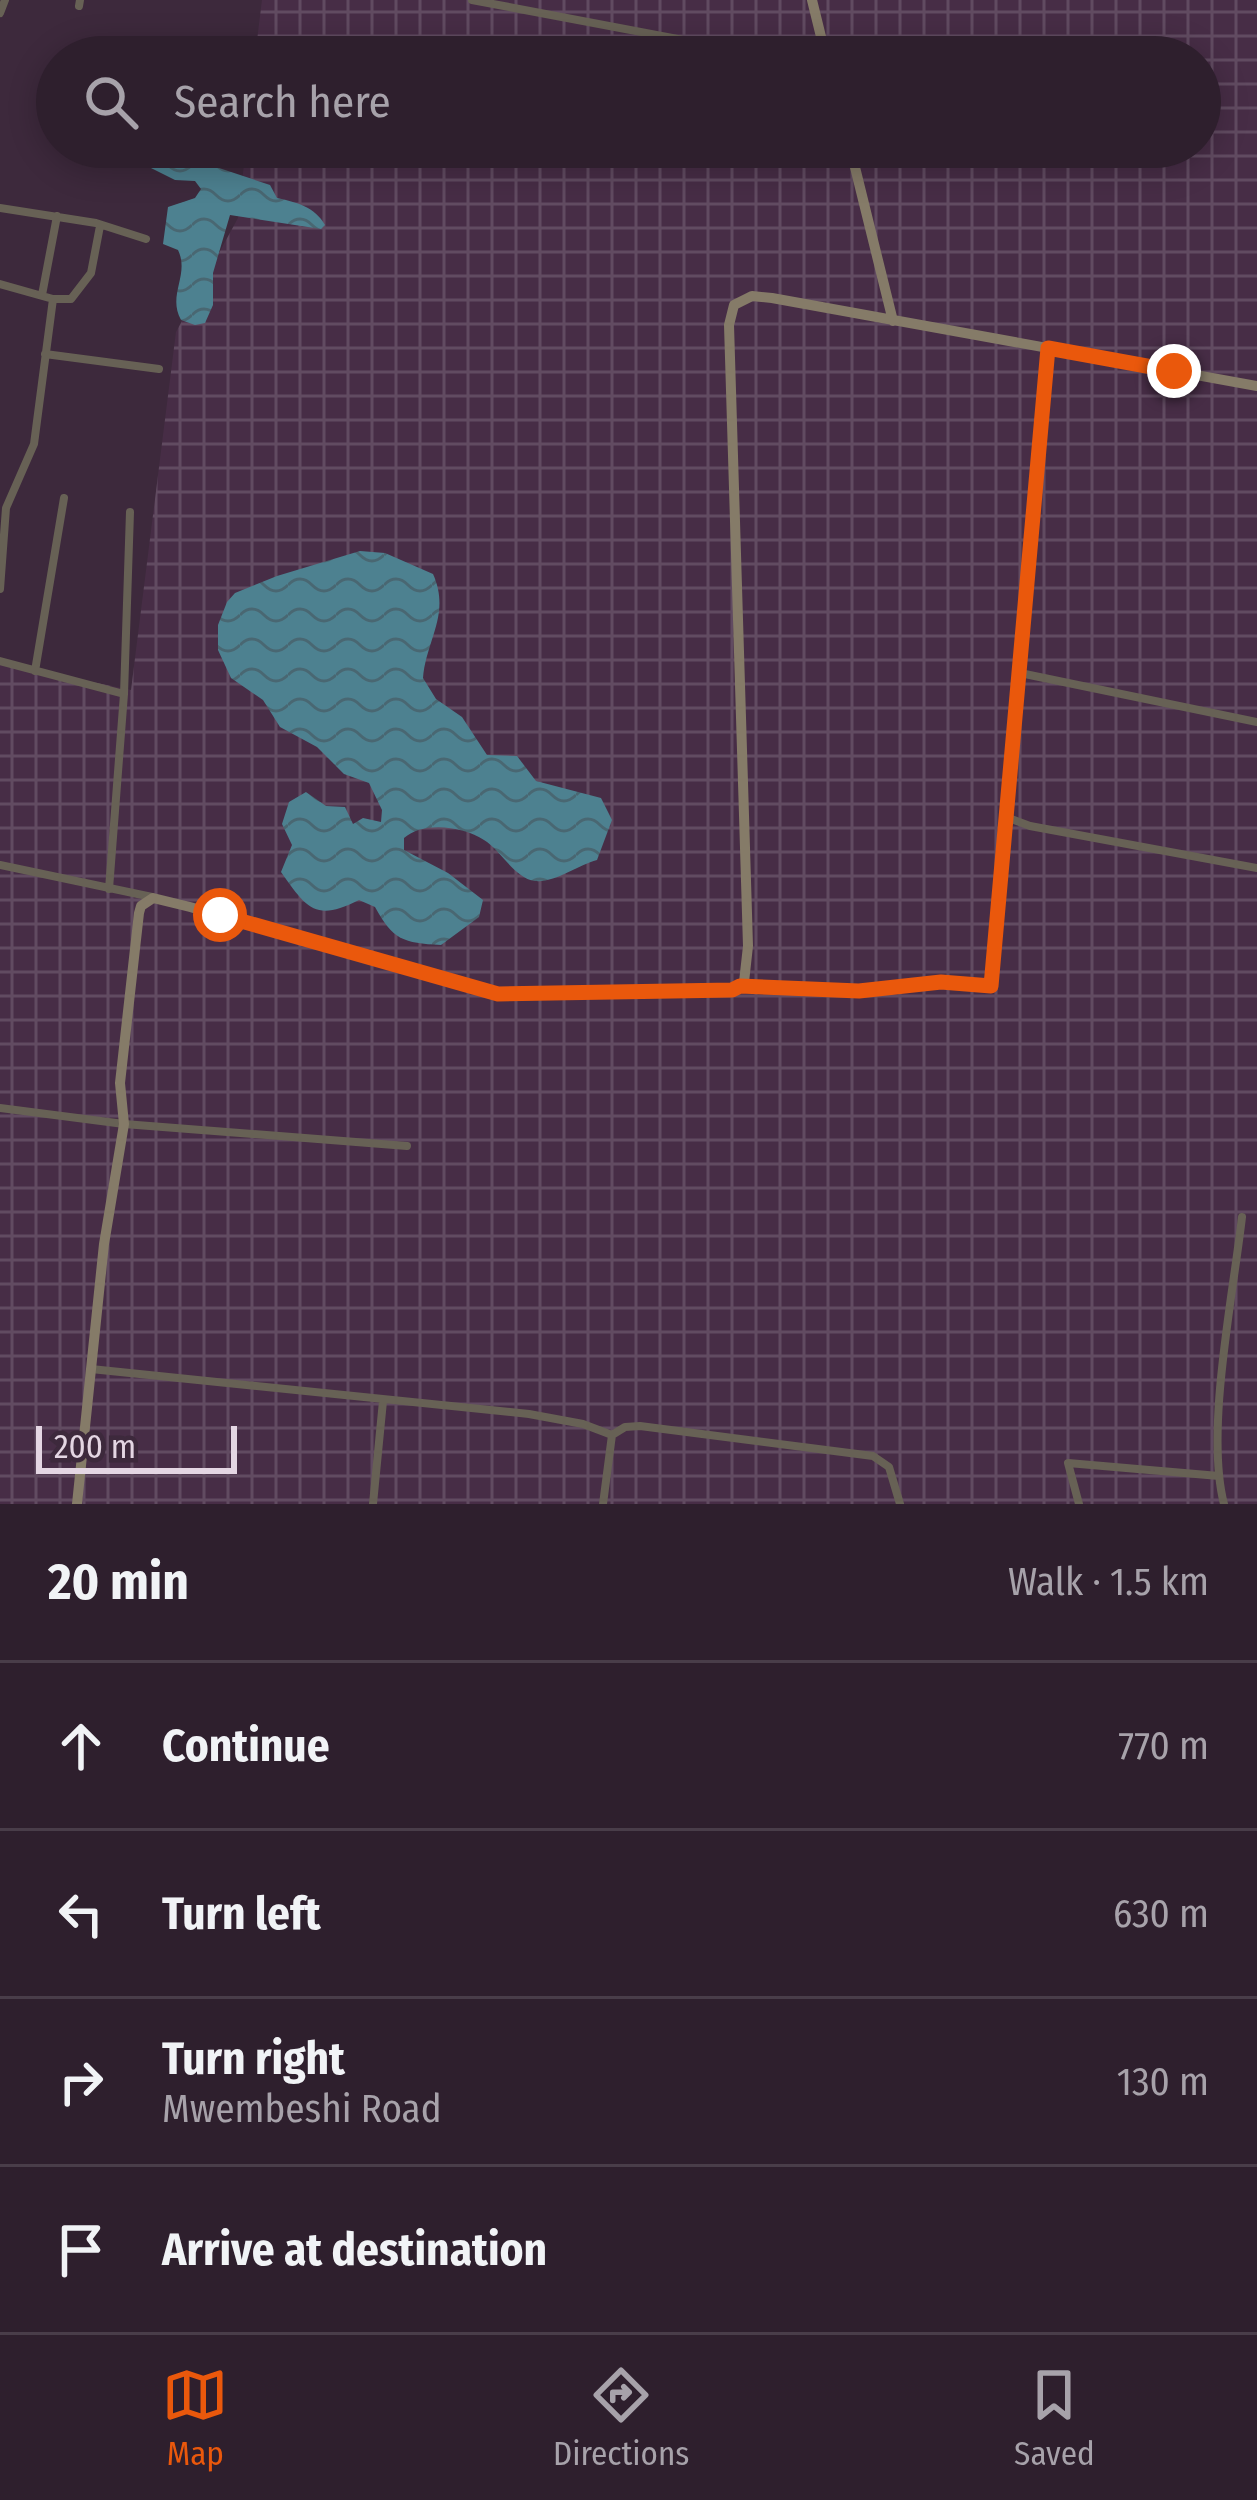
<!DOCTYPE html>
<html lang="en">
<head>
<meta charset="utf-8">
<style>
	body { margin:0; font-family:"Fira Sans Condensed",sans-serif; background:#3a2c39; color:#f1f3f6 }
	.scale { position:absolute; left:36px; bottom:30px; width:201px; box-sizing:border-box; padding-left:12px; border:6px solid #e4d6e3; border-top:0; font-size:33px; line-height:42px; white-space:nowrap; color:#e4d6e3; -webkit-text-stroke:9px #3d293c; paint-order:stroke }
	.stop { position:absolute; width:36px; height:36px; margin:-27px; border:9px solid #ea580c; border-radius:50%; background:#fff }
	.stop.end { background:#ea580c; border-color:#fff; box-shadow:0 3px 12px #0008 }
	.list { margin:0; padding:0; list-style:none }
	h2 { display:flex; justify-content:space-between; align-items:center; height:156px; margin:0; padding:0 48px; font-size:51px }
	h2 small { font-size:39px; font-weight:400; color:#a7a2aa }
	.list li { display:grid; grid-template-columns:78px 1fr auto; gap:36px; align-items:center; box-sizing:border-box; height:168px; padding:0 48px; border-top:3px solid #493d49 }
	.list b { display:block; font-size:45px; white-space:nowrap }
	.list p { margin:0; font-size:39px; white-space:nowrap; color:#a7a2aa }
	.list em { font-size:39px; font-style:normal; color:#a7a2aa }
	.icon { flex:none; width:66px; height:66px; fill:none; stroke:currentColor; stroke-width:2; stroke-linecap:round; stroke-linejoin:round }
	.map { position:relative; flex:none; width:1257px; height:1504px; overflow:hidden }
	.search { position:absolute; background:#2e1f2d; box-shadow:0 6px 30px #0003; left:36px; right:36px; top:36px; height:132px; display:flex; align-items:center; gap:30px; box-sizing:border-box; padding:0 42px; border-radius:66px; color:#a7a2aa; font-size:45px }
	.sheet { height:828px; background:#2e1f2d }
	nav { display:flex; justify-content:space-around; align-items:center; box-sizing:border-box; height:168px; border-top:3px solid #493d49; background:#2e1f2d; font-size:33px; color:#a7a2aa }
	nav a { display:grid; justify-items:center; gap:6px }
	nav .on { color:#ea580c }
	.map>svg:first-child { display:block }
	.industrial { fill:url(#industrial-grid) }
	.water { fill:url(#water-waves) }
	.lines { fill:none; stroke-linecap:round; stroke-linejoin:round }
	.street { stroke:#676155; stroke-width:8 }
	.secondary { stroke:#857b68; stroke-width:10 }
	.route { stroke:#ea580c; stroke-width:15 }
</style>
</head>
<body>
<div class="map">
<svg width="1257" height="1504" viewBox="0 0 1257 1504">
	<defs>
		<pattern id="industrial-grid" width="8" height="8" patternUnits="userSpaceOnUse" patternTransform="scale(3)"><rect width="8" height="8" fill="#472d46"/><path d="M0 4h8M4 0v8" fill="none" stroke="#614b61"/></pattern>
		<pattern id="water-waves" width="16" height="10" patternUnits="userSpaceOnUse" patternTransform="scale(3)"><rect width="16" height="10" fill="#4d8190"/><path d="M0 5q4-4 8 0t8 0" fill="none" stroke="#496772"/></pattern>
	</defs>
	<rect width="100%" height="100%" fill="#3d293c"/>
	<path class="industrial" d="M262 0H1257V1504H0V663L131 690 176 332 238 218 246 147H1200V57H255Z"/>
	<path class="water" d="M150 147H194L212 157 213 166 270 185 277 198C296 202 315 207 325 225L321 229 230 215 213 273V305L205 323 195 325 181 320C167 295 190 275 178 250L163 244 168 207 195 198 201 189 195 181 175 180 151 168Z
		M360 551 385 553 433 574C451 614 426 640 423 678L436 699 462 717 487 755 517 756 536 781 601 798 612 820 597 860C578 865 555 883 535 881 514 878 501 850 484 840 463 826 423 821 404 838V850L448 873 483 900 479 917 441 945C403 943 393 940 375 907L359 900C316 922 307 909 281 872L292 845 282 824 289 802 306 792 326 806 345 807 353 824 363 818 381 822 382 810 369 783 344 774 317 747 280 727 263 700 231 678 218 650V625L227 602 235 593 277 576Z"/>
	<g class="lines">
		<path class="street" d="M472 0 773 57
			M79 6 80 0
			M0 13 5 0
			M0 208 96 223 146 239
			M0 284 53 299H71L91 273 100 226
			M42 295 57 216
			M1048 348 1006 817 1030 826 1257 868
			M45 354 159 369
			M0 589 6 508 34 444 53 299
			M0 661 124 694
			M35 671 64 498
			M1020 673 1257 722
			M0 865 152 897
			M109 889 124 694 130 512
			M740 986 859 991 941 983 991 986 1006 819
			M0 1108 124 1124 407 1146
			M91 1369 529 1414 583 1424 612 1435
			M373 1504 383 1401
			M603 1504 612 1435 625 1427 640 1426 873 1456 889 1467 900 1504
			M1079 1504 1068 1463 1219 1476
			M1224 1504C1205 1431 1233 1296 1242 1217"/>
		<path class="secondary" d="M812 0 826 57
			M850 147 893 321
			M77 1504 104 1244 124 1124 120 1083 139 913 141 906 153 898 190 907 498 994 732 990 744 982 748 946 729 325 734 305 752 296 772 298 1257 386"/>
	</g>
	<g class="lines">
		<path class="route" d="M220 915 498 994 732 990 740 986 859 991 941 982 991 986 1048 348 1174 371"/>
	</g>
</svg>
<div class="scale">200 m</div>
<div class="stop" style="left:220px;top:915px"></div>
<div class="stop end" style="left:1174px;top:371px"></div>
<div class="search"><svg class="icon" aria-label="search" viewBox="0 0 24 24"><circle cx="10" cy="10" r="6"/><path d="M15 15l6 6"/></svg>Search here</div>
</div>
<section class="sheet">
<h2>20 min<small>Walk · 1.5 km</small></h2>
<ul class="list">
<li><svg class="icon" aria-label="ahead" viewBox="0 0 24 24"><path d="M12 20V5M6 11l6-6 6 6"/></svg><div><b>Continue</b></div><em>770 m</em></li>
<li><svg class="icon" aria-label="left" viewBox="0 0 24 24"><path d="M17 20v-9H6M10 6l-5 5 5 5"/></svg><div><b>Turn left</b></div><em>630 m</em></li>
<li><svg class="icon" aria-label="right" viewBox="0 0 24 24"><path d="M7 20v-9h11M14 6l5 5-5 5"/></svg><div><b>Turn right</b><p>Mwembeshi Road</p></div><em>130 m</em></li>
<li><svg class="icon" aria-label="arrive" viewBox="0 0 24 24"><path d="M6 21V4h12l-3 4 3 4H6"/></svg><div><b>Arrive at destination</b></div></li>
</ul>
</section>
<nav>
<a class="on"><svg class="icon" aria-label="map" viewBox="0 0 24 24"><path d="M3 6l6-2 6 2 6-2v14l-6 2-6-2-6 2zM9 4v14M15 6v14"/></svg>Map</a>
<a><svg class="icon" aria-label="directions" viewBox="0 0 24 24"><path d="M12 3l9 9-9 9-9-9zM9 14v-3h6M13 9l2 2-2 2"/></svg>Directions</a>
<a><svg class="icon" aria-label="saved" viewBox="0 0 24 24"><path d="M7 4h10v16l-5-4-5 4z"/></svg>Saved</a>
</nav>
</body>
</html>
